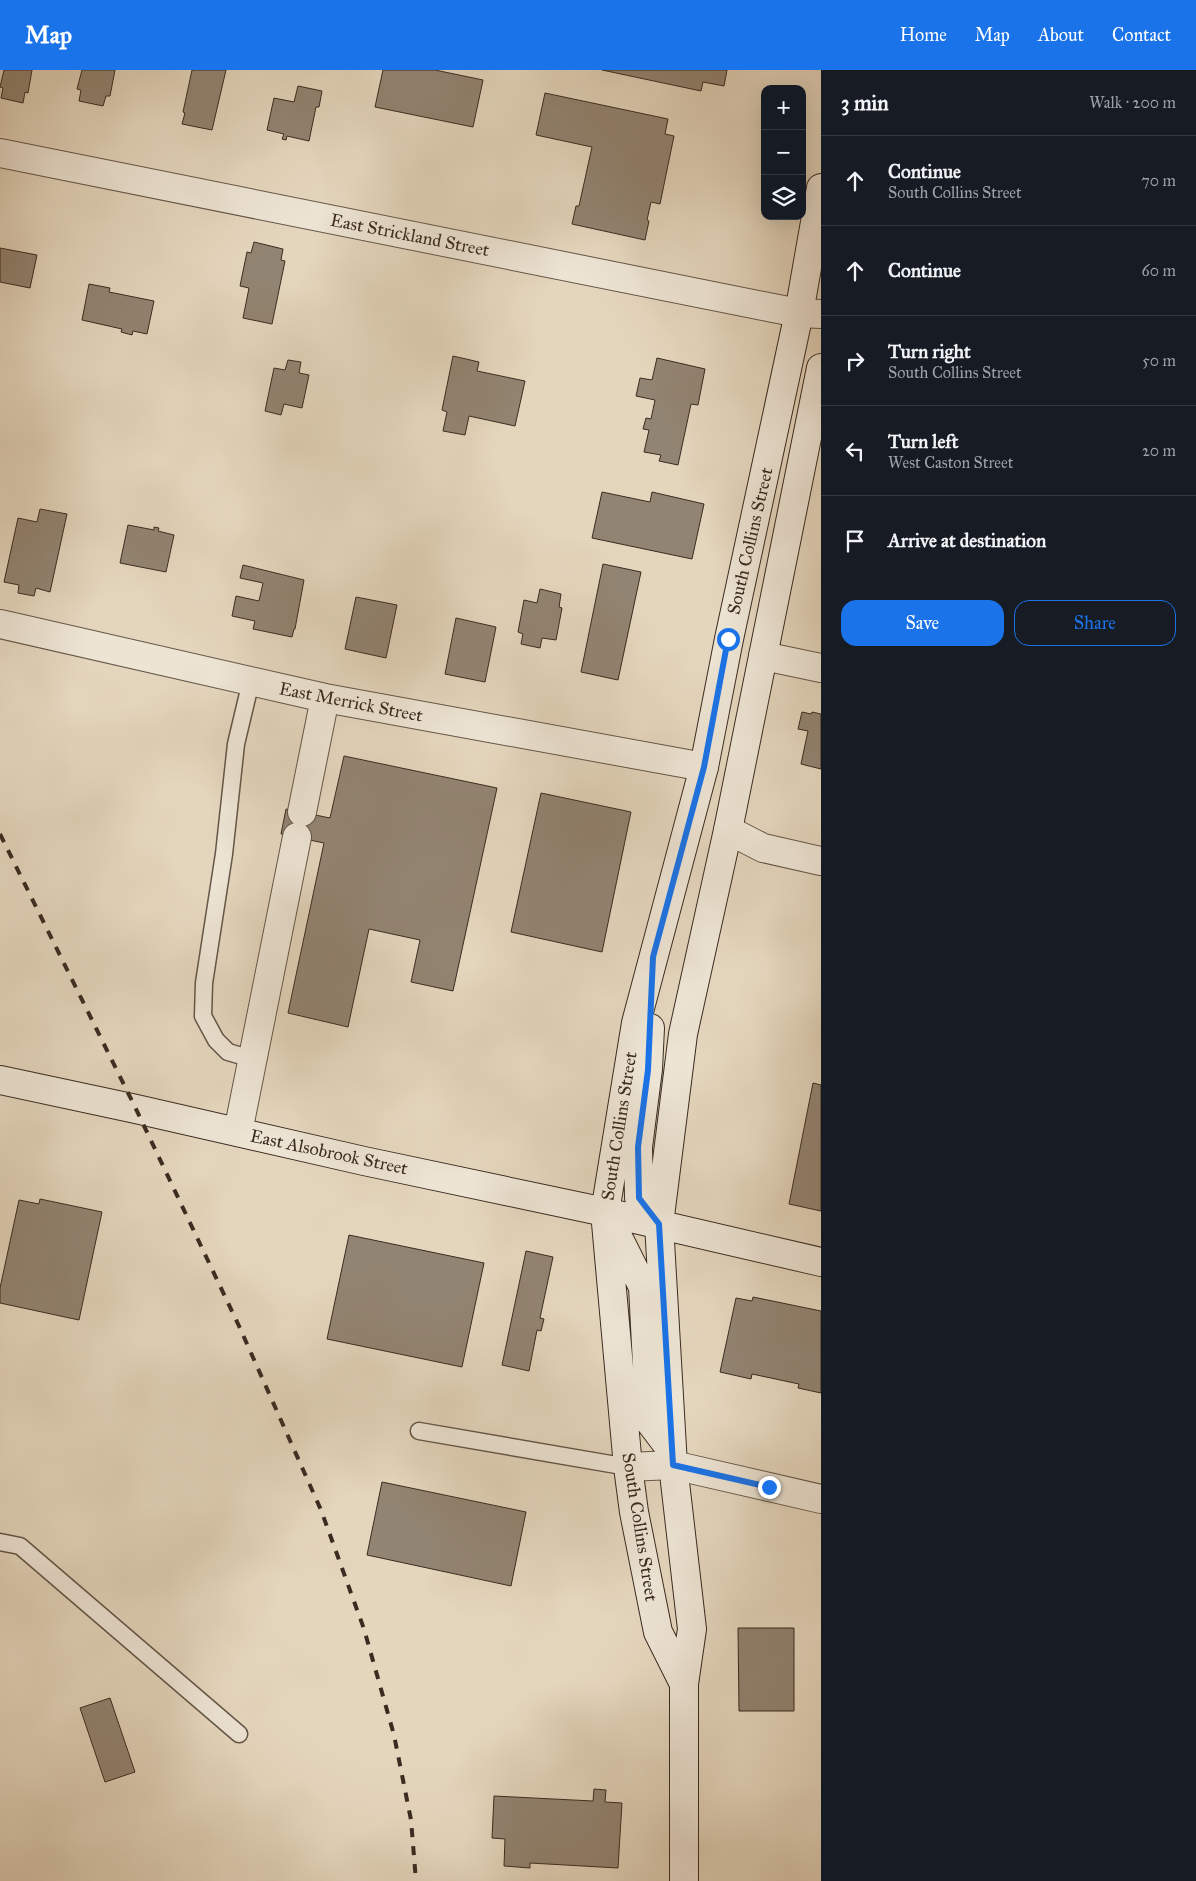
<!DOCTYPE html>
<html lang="en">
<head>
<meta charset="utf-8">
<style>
	body { margin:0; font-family:"IM FELL Great Primer",serif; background:#242831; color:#f1f3f6 }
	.controls { position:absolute; right:15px; top:15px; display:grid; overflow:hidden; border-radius:10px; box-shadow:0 5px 20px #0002 }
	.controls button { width:45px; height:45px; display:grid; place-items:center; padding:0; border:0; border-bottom:1px solid #363941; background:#171b24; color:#f1f3f6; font:25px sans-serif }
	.stop { position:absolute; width:15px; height:15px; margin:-11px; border:4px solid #1a73e8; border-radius:50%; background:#fff }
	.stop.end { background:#1a73e8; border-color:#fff; box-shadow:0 1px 5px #0008 }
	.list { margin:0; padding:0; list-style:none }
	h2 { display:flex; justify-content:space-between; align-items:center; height:65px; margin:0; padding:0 20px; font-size:21px }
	h2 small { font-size:16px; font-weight:400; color:#9ea1a6 }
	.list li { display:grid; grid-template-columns:32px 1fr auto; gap:15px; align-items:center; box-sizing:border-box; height:90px; padding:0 20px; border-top:1px solid #363941 }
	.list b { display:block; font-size:19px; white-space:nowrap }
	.list p { margin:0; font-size:16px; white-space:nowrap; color:#9ea1a6 }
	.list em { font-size:16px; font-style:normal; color:#9ea1a6 }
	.actions { display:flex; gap:10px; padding:15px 20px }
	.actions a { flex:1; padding:11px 0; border:1px solid #1a73e8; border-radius:15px; text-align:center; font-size:18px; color:#1a73e8 }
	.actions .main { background:#1a73e8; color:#fff }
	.icon { flex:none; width:28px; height:28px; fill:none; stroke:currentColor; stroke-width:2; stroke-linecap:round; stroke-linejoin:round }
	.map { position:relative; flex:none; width:821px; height:1811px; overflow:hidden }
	header { display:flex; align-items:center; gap:30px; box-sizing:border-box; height:70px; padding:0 25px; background:#1a73e8; color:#fff }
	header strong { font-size:24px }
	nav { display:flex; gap:28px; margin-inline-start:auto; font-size:18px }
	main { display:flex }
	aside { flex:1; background:#171b24 }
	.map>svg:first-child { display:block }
	.building { fill:#928472; stroke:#3a2b21 }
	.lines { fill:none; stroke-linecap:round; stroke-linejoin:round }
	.lane-casing { stroke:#645648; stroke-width:19 }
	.street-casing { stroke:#645648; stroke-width:30 }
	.secondary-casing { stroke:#3a2b21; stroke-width:30 }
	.lane { stroke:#ede4d4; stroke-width:16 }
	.street { stroke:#ede4d4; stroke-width:28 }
	.secondary { stroke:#ede4d4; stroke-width:28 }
	.rail { stroke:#3a2b21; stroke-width:4; stroke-dasharray:9 9; stroke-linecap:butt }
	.route { stroke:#1a73e8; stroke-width:6 }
	.labels { text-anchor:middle; stroke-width:4.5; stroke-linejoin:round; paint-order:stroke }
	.street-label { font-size:18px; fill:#3a2b21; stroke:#ede4d4 }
</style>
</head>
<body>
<header>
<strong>Map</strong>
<nav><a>Home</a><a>Map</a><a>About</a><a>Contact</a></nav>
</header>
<main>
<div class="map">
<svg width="821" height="1811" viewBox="0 0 821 1811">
	<rect width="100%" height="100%" fill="#e4d6bd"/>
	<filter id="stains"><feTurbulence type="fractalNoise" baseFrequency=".004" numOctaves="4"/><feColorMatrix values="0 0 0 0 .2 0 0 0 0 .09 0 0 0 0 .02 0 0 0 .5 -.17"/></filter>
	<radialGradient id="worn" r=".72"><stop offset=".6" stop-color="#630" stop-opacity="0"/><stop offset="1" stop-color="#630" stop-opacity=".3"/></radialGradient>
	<path class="building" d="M4 0H32L28 23 25 22 23 33 1 28 3 18 0 17Z
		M82 0H115L110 26H106L103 36 79 31 81 20 77 19Z
		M192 0H226L212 60 182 54 185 43 183 42Z
		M383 0H435L483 10 473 57 375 37Z
		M602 0H727L724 16 703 12 701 21Z
		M298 16 322 21 319 37H316L309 71 287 66 286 70 282 69 284 64 267 60 274 28 294 32Z
		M545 23 668 49 665 64 674 66 660 134 651 132 647 150 649 151 645 170 572 154 576 136H579L592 77 536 65Z
		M254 172 283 179 281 190 285 191 272 254 243 248 249 218 240 216 247 182 251 183Z
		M0 178 37 185 30 218 0 212Z
		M89 214 110 218 109 222 154 231 147 264 133 261 132 265 121 262 122 259 82 250Z
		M453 286 479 292 477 301 525 311 515 356 469 346 465 365 443 361 447 342 442 340Z
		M657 288 705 299 698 335 691 334 678 395 659 391 661 385 644 382 649 360 643 359 646 348 651 349 655 330 636 326 640 308 652 310Z
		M288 290 301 292 299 303 309 305 302 338 284 334 281 345 265 341 274 298 285 300Z
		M602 422 650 432 652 422 704 434 692 489 592 468Z
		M40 439 67 444 50 522 36 518 34 526 18 523 19 515 4 512 18 448 37 452Z
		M128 455 154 460V457L159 458 158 461 174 465 166 502 120 493Z
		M603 494 641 502 618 610 581 602Z
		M243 495 304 510 295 559H294L292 567 253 559 255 551 232 546 236 526 259 531 263 513 240 508Z
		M540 519 561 524 559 537 562 538 556 570 542 568 540 578 521 574 523 564 518 562 524 530 537 533Z
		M356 527 397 535 386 588 345 579Z
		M456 548 496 557 485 612 445 604Z
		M802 642 811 644 812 642 821 644V699L801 694 808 661 798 659Z
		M344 686 497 718 453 921 411 912 420 870 369 859 348 957 288 943 324 773 281 764 286 739 330 748Z
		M541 723 631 742 602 882 511 862Z
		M813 1013 821 1015V1141L789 1134Z
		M40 1129 102 1142 79 1250 0 1233V1218L19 1130 39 1134Z
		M349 1165 484 1193 462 1297 327 1269Z
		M526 1181 553 1187 540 1248 544 1249 541 1261 537 1260 529 1301 502 1295Z
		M753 1227 821 1241V1323L798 1318 799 1314 752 1304 751 1309 720 1302 736 1228 752 1231Z
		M382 1412 526 1442 511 1516 367 1485Z
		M738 1558H794V1641H739Z
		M110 1628 135 1702 105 1712 80 1638Z
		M594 1719 606 1720 605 1732 622 1733 618 1798 530 1793V1798L504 1796 505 1769 492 1768 494 1726 593 1731Z"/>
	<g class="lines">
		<defs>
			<path id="lane" d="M251 611 236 674 224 784 204 913 203 946 216 970 228 982 252 989
				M419 1361 628 1397
				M0 1472 20 1476 239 1664"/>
			<path id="street" d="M0 83 773 238 799 243 821 244
				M0 554 325 628 704 697
				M763 586 821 598
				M302 742 325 628
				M728 760 763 778 821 791
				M238 1062 297 767
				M628 1397 673 1395 821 1429"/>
			<path id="secondary" d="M650 958 648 999 638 1077 639 1128 659 1154
				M0 1010 136 1039 364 1091 605 1142 821 1192
				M612 1155 643 1217 650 1352 672 1381
				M684 1614 658 1562 634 1442 628 1397 605 1142 636 953 704 697 729 569 799 243 821 118
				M684 1811V1614L692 1559 673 1395 659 1154 683 964 728 760 821 298"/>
		</defs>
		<use href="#lane" class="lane-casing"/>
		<use href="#street" class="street-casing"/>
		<use href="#secondary" class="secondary-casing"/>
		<use href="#lane" class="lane"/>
		<use href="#street" class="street"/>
		<use href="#secondary" class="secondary"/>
		<path class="rail" d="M0 764 136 1039 239 1256 321 1440 364 1559 394 1665 411 1750 416 1811"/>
	</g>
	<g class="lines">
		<path class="route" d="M728 569 704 697 653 887 648 1000 638 1077 639 1128 659 1154 673 1395 769 1417"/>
	</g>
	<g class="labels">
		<g class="street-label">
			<text transform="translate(410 165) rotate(11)" y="6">East Strickland Street</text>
			<text transform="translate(750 471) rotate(-77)" y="6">South Collins Street</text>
			<text transform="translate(351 632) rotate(11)" y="6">East Merrick Street</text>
			<text transform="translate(619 1056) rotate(-81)" y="6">South Collins Street</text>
			<text transform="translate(329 1082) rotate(12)" y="6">East Alsobrook Street</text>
			<text transform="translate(640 1457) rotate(81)" y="6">South Collins Street</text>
		</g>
	</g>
	<rect width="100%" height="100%" filter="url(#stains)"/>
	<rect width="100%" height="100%" fill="url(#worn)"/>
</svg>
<div class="controls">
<button>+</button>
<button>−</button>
<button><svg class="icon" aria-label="layers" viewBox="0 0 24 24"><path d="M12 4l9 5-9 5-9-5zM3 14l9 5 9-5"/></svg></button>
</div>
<div class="stop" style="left:728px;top:569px"></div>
<div class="stop end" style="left:769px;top:1417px"></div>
</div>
<aside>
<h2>3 min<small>Walk · 200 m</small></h2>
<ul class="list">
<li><svg class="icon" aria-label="ahead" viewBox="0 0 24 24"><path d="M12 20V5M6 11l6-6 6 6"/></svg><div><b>Continue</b><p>South Collins Street</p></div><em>70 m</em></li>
<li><svg class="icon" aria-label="ahead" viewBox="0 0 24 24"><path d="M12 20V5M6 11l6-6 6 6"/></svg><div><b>Continue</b></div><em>60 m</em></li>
<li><svg class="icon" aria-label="right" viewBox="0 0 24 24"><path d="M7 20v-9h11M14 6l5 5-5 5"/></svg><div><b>Turn right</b><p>South Collins Street</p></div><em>50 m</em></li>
<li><svg class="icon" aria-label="left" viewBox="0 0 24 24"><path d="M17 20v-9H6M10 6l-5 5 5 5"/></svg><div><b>Turn left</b><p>West Caston Street</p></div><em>20 m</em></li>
<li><svg class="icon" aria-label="arrive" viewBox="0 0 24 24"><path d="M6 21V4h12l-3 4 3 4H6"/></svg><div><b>Arrive at destination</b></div></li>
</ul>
<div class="actions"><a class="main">Save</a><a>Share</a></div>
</aside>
</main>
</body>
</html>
